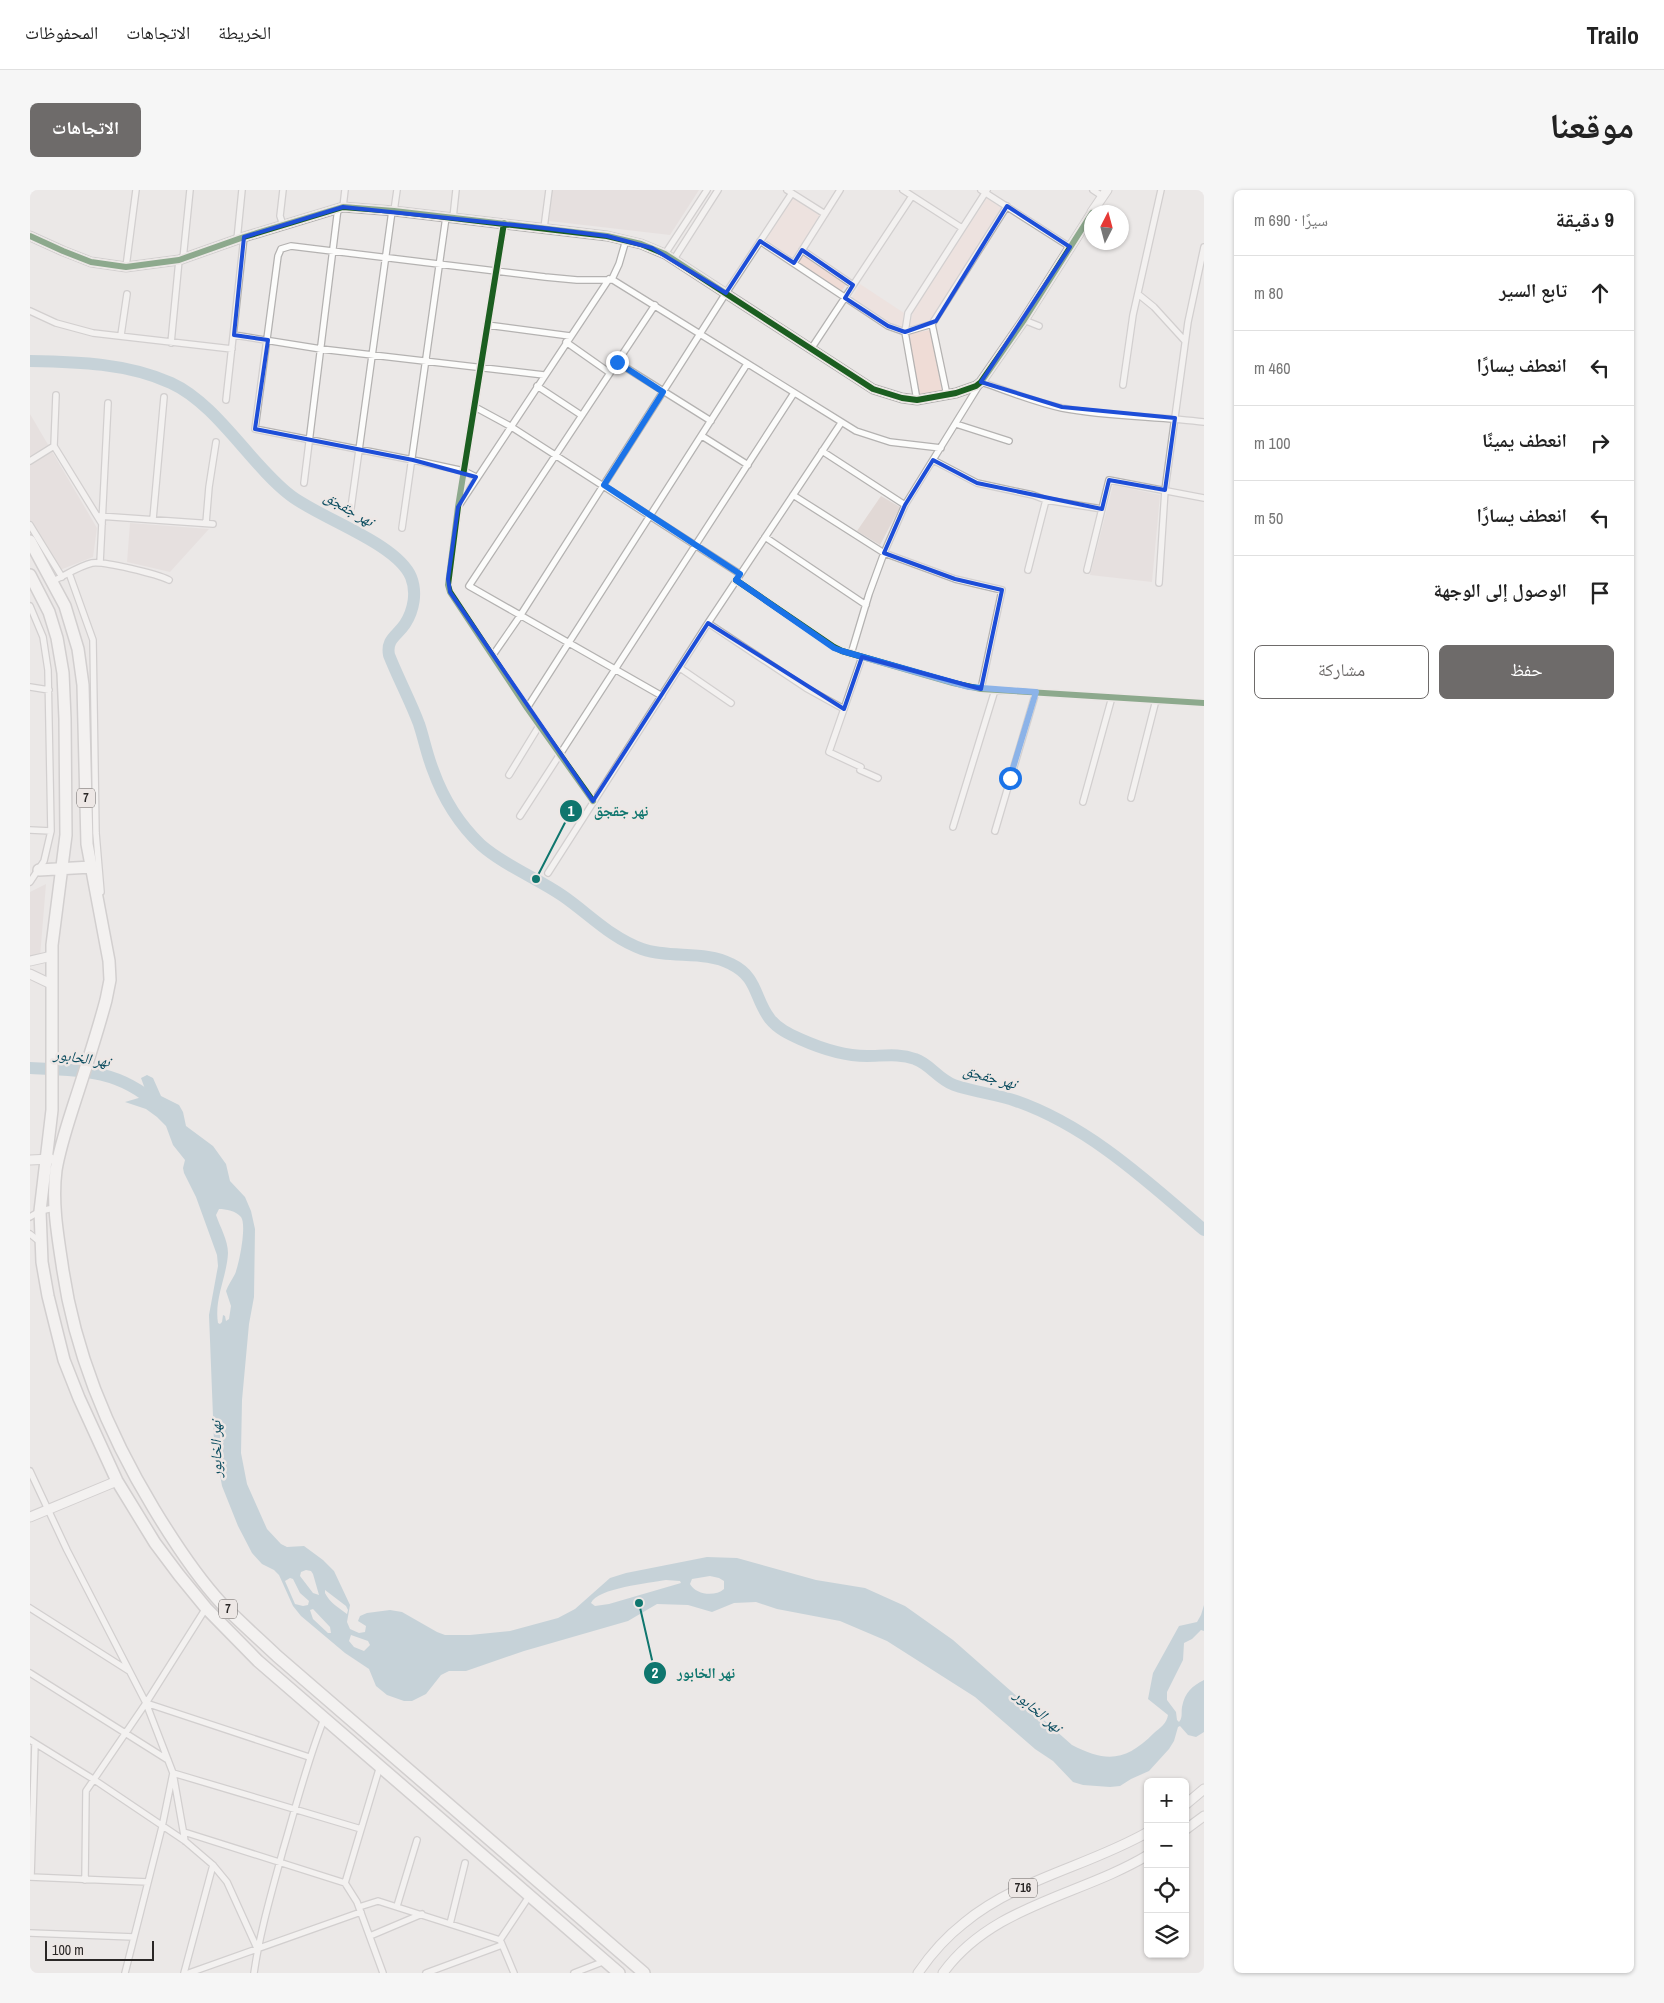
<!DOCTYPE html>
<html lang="ar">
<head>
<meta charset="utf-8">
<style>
	body { margin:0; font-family:"Archivo Narrow","Noto Naskh Arabic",sans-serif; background:#f6f6f6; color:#222; direction:rtl }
	.controls { position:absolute; right:15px; bottom:15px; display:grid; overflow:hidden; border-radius:8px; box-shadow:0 1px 4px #0004 }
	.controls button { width:45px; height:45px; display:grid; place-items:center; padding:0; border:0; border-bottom:1px solid #e0e0e0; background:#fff; color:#222; font:25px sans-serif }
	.compass { position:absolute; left:1054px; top:15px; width:45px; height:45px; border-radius:50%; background:#fff; box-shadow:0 1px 4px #0004; rotate:6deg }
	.scale { position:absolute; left:15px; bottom:12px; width:109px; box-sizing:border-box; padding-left:5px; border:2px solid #2a2726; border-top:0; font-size:14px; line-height:18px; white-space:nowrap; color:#2a2726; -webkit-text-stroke:4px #ede7e5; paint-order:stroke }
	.stop { position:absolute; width:15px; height:15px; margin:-11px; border:4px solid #1a73e8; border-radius:50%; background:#fff }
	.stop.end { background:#1a73e8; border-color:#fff; box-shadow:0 1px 5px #0008 }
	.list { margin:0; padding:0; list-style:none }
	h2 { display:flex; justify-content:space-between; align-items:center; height:65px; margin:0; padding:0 20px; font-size:21px }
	h2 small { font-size:16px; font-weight:400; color:#767676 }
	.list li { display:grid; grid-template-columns:32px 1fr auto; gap:15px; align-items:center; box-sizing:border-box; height:75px; padding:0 20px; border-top:1px solid #e0e0e0 }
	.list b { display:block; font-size:19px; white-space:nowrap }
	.list em { font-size:16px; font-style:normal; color:#767676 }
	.actions { display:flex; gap:10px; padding:15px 20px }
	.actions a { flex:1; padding:11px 0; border:1px solid #6e6b6a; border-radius:8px; text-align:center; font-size:18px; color:#6e6b6a }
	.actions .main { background:#6e6b6a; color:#fff }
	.icon { flex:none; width:28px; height:28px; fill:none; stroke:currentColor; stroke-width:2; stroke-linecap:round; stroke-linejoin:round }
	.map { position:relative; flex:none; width:1174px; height:1783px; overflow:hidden; direction:ltr; border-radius:8px }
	header { display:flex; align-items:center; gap:30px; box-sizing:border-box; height:70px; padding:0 25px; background:#fff; border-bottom:1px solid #e0e0e0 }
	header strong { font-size:24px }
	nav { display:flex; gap:28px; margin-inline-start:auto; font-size:18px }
	.intro { display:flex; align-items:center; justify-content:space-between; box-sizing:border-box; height:120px; padding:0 30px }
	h1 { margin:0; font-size:35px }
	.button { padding:12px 22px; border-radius:8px; background:#6e6b6a; color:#fff; font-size:18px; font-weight:700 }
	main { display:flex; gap:30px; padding:0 30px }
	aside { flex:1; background:#fff; border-radius:8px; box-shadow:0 1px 4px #0004 }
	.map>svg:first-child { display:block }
	.built { fill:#e1d8d5 }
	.green { fill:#efdcd6 }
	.water { fill:#9ab9c5; fill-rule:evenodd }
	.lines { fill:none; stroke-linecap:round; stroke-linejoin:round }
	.river { stroke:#9ab9c5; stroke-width:12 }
	.street-casing { stroke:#b4b2b1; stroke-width:8 }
	.secondary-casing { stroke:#b4b2b1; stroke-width:11 }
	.primary-casing { stroke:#b4b2b1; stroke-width:11 }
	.highway-casing { stroke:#b4b2b1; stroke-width:14 }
	.street { stroke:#fcfcfb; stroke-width:5.5 }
	.secondary { stroke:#fcfcfb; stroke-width:9 }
	.primary { stroke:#fcfcfb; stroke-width:9 }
	.highway { stroke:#fcfcfb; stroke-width:11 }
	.cycleway-casing { stroke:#ede7e5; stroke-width:9 }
	.cycleway { stroke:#1b5e20; stroke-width:6 }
	.route { stroke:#1a73e8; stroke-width:6 }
	.marked { fill:none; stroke:#1d4ed8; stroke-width:4; stroke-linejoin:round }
	.labels { text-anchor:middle; stroke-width:5; stroke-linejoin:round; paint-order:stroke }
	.shield { fill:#ede7e5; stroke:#64615f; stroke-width:1 }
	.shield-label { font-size:12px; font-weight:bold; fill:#2a2726 }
	.water-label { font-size:15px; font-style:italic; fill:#094b5e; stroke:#ede7e5 }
	.leader { fill:none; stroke:#0f766e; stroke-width:2 }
	.callout-dot { fill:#0f766e; stroke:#ede7e5; stroke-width:2 }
	.mark-label { font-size:15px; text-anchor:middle; font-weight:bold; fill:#fff }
	.callout-label { font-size:15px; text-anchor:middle; font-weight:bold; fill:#0f766e; stroke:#ede7e5; stroke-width:5; stroke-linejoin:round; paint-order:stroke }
</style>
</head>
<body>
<header>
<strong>Trailo</strong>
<nav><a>الخريطة</a><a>الاتجاهات</a><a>المحفوظات</a></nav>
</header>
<div class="intro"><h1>موقعنا</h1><a class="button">الاتجاهات</a></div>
<main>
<aside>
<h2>9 دقيقة<small>سيرًا · 690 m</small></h2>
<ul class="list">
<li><svg class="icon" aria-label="ahead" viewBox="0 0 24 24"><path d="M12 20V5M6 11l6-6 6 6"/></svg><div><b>تابع السير</b></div><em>80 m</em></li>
<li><svg class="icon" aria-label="left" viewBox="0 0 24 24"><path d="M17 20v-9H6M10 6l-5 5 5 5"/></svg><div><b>انعطف يسارًا</b></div><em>460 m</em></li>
<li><svg class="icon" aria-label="right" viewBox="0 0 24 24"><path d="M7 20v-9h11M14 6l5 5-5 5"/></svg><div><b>انعطف يمينًا</b></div><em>100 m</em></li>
<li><svg class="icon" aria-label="left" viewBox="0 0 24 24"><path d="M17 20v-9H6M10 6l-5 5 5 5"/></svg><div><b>انعطف يسارًا</b></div><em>50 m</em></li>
<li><svg class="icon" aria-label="arrive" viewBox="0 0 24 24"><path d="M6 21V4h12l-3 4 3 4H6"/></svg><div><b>الوصول إلى الوجهة</b></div></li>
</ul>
<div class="actions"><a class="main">حفظ</a><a>مشاركة</a></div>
</aside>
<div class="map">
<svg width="1174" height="1783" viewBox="0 0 1174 1783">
	<rect width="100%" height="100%" fill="#ebe8e7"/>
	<path class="built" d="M522 0H669L640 45 519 31Z
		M0 224 67 338 63 367 30 380 0 333Z
		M1083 295 1130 305 1122 392 1060 385Z
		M851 306 870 317 850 355 827 341Z
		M100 333 179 339 140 382 97 372Z
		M16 694 10 767 0 766V702Z"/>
	<path class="green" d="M763 6 791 25 762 69 733 50Z
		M957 8 972 18 902 131 879 137 884 118Z
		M772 64 817 93 811 102 767 73Z
		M830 94 874 123 872 139 859 134 821 109Z
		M900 140 912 201 889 205 877 144Z"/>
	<path class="water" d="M117 885 123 888 131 906 149 915 153 922 156 936 183 956 196 974 200 991 215 1007 221 1021 225 1039 224 1107 219 1134 212 1210 211 1263 217 1294 237 1339 251 1354 257 1357 274 1356 293 1370 304 1381 320 1415 317 1432 320 1439 329 1443 335 1442 336 1436 328 1431 330 1426 337 1423 360 1420 372 1422 407 1442 415 1445H440L480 1441 528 1428 545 1419 580 1388 596 1383 677 1367 707 1368 786 1390 835 1398 875 1416 923 1450 1042 1555C1077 1573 1096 1571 1124 1543 1130 1538 1137 1533 1138 1525L1118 1509 1123 1483 1149 1436 1167 1432 1171 1425 1174 1415V1441L1171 1440 1162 1449 1154 1453 1153 1470 1137 1502V1510L1146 1522 1147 1530 1149 1532C1153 1527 1151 1523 1152 1517 1155 1502 1162 1496 1174 1490V1542L1166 1547 1158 1545 1150 1536 1148 1537 1144 1551 1139 1559 1119 1581 1101 1589 1090 1596 1080 1597 1053 1595 1043 1592 1023 1571 1005 1559 945 1507 857 1451 810 1431 747 1419 726 1412 704 1413 682 1422 658 1415 627 1414 598 1431 494 1461 436 1481H419L411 1485 396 1504 382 1511H374L357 1505 346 1496 339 1479 315 1463 271 1426 263 1416 249 1385 244 1380 232 1374 222 1363 208 1336 192 1296 184 1252 179 1125 188 1076 187 1065 166 1007 154 983 153 978 155 970 143 955 136 936 127 927 116 919 95 912 112 907 115 899 111 888ZM189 1019C196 1019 206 1021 211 1027 217 1035 209 1075 205 1084 202 1090 198 1095 196 1101L201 1116 199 1129 196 1131 195 1126 193 1125 192 1132 190 1134 188 1133C184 1109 197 1086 198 1063 198 1050 190 1037 186 1025ZM276 1380 281 1381 283 1384 289 1405 283 1403 270 1386 271 1382ZM680 1386 689 1388 694 1391V1399C685 1407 666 1405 660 1394L662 1389ZM260 1388 263 1389 270 1403 279 1411 278 1415 273 1416 265 1414 255 1391ZM636 1390 650 1391 651 1393 579 1414 565 1416 561 1413C568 1398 619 1393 636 1390ZM295 1400 316 1416 318 1420 317 1424C309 1418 300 1413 295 1403ZM283 1419 300 1437 301 1443H298L283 1429 280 1420ZM321 1445 338 1451 340 1455 334 1461 324 1457 319 1451Z"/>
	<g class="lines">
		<path class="river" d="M0 171C48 172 97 173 141 193 187 214 220 274 260 305 289 328 367 353 381 387 387 402 384 420 375 434 367 446 356 449 359 465 368 488 380 510 389 534 394 549 397 565 403 580 413 608 429 634 451 655 475 676 507 688 533 706 559 724 581 748 612 759 640 769 675 760 701 774 728 787 724 808 740 829 748 839 759 844 770 849 790 858 816 866 837 866 853 866 869 863 885 869 900 874 908 889 924 895 944 902 966 904 986 911 1058 936 1117 991 1174 1040
			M0 878C48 880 89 879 126 914"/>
		<defs>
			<path id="street" d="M757 0 795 24
				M873 0 932 38
				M951 0 1040 57
				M1063 0 1072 6
				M313 17 315 0
				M364 21 367 0
				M423 28 426 0
				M474 33 428 317 418 395 420 402 497 518 563 611
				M253 35 250 26 253 0
				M514 38 519 0
				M207 50 212 0
				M730 51 858 136 875 142 902 134
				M772 60 823 95
				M635 64 677 0
				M153 69 160 0
				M644 69 688 0
				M764 73 810 0
				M96 77 106 0
				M582 89 589 74 596 50
				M1108 104 1124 117 1155 151
				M625 115 439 396 632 506
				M0 121 26 133 63 143 202 159
				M994 130 1009 136
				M457 135 540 146
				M91 145 97 104
				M204 145 291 159 514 185
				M536 152 580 183
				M141 153 149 70
				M781 159 882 6
				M587 172 681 231
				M1093 195 1103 125 1131 0
				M507 196 551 225
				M26 205 24 256 72 334
				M917 205 902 134 977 16
				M196 210 214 47
				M887 210 875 142 878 123 957 0
				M445 217 480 236 710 384
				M926 234 979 251
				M672 246 718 275
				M792 261 875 315
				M903 270 947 293 1003 305 1016 310 1072 319
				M0 271 24 256
				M446 287 434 281 383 270 225 239 248 66 251 59 261 56 515 87 547 90H583L826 241 860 252 911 258
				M274 293 308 18
				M763 305 854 363 925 389 972 400 951 499
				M430 314 579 89
				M321 318 362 21
				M69 326 183 334
				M123 329 134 207
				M176 333 179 297 186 252
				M0 335 32 387
				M372 338 416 27
				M735 347 836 415
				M70 373 78 213
				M998 380 1016 310
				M1057 380 1079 290 1174 308
				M39 383 63 450 66 643 71 702
				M706 390 804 457 812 461 923 493 951 499 1174 513
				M23 391C36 385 49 376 62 373 74 371 127 384 139 390
				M1129 393 1135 300 1158 132 1174 57
				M0 416 13 447 18 480 21 641 14 671 0 692
				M678 433 776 498 814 519
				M821 464 839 404 854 363 875 315 951 192C978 201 1004 212 1032 218 1078 227 1127 226 1174 232
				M463 465 490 426 696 103 762 3
				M832 467 799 562 831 577 830 580 848 588
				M650 478 701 513
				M0 497 19 500
				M497 518 717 174
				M479 585 509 536
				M1101 608 1126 510
				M1053 612 1082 507
				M490 626 764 203
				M923 637 965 500
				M0 640 21 641
				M965 641 1006 502
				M518 683 678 433 811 233
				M0 1027 10 1021 24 1018
				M0 1044 10 1052
				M0 1281 37 1360 116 1513 143 1583 155 1651
				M0 1418 99 1481
				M0 1483 138 1570
				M116 1513 279 1567
				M0 1550 63 1589 155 1651 183 1675 197 1692 227 1758
				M154 1642 315 1693 327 1712 353 1783
				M0 1687 118 1692
				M1 1687 5 1554
				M55 1690 56 1601 116 1513 176 1418
				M315 1693 350 1576
				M367 1716 387 1650
				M329 1717 348 1711 470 1750 500 1705
				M420 1734 435 1673
				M0 1743 104 1747
				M340 1746 392 1724
				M471 1752 484 1783
				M95 1783 132 1637 143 1583 331 1639
				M154 1783 183 1675
				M159 1783 331 1722
				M224 1783C230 1741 242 1701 253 1660 266 1616 277 1572 294 1529
				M396 1783 472 1755
				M544 1783 575 1771"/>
			<path id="secondary" d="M1062 22 1077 0
				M0 46 33 61 61 72 96 77 149 70 214 47 313 17 364 21 577 46 611 54 635 64 843 199 872 208 887 210 926 203 946 196 951 192 994 130 1062 23
				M0 771 22 766
				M0 784 21 794
				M0 970 21 969
				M0 1327 87 1291"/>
			<path id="primary" d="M1155 1615 1174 1599
				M1155 1640 1174 1626
				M888 1783C901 1764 916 1747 934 1733 987 1689 1059 1676 1118 1642
				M913 1783C962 1715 1050 1706 1118 1665"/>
			<path id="highway" d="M0 351 35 416 48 459 53 495 57 654 79 771 80 790 76 810C67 844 56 877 45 911 38 933 30 956 26 980 22 1011 27 1042 32 1074 44 1162 78 1243 124 1319 144 1352 166 1386 192 1414 210 1432 229 1449 247 1466L614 1783
				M0 385 19 422 27 448 33 483 35 529 36 645 22 755V920L10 1021 12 1072 18 1106 34 1170 49 1208 87 1291 125 1353 149 1385 176 1418 228 1471 589 1783
				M9 680 61 677"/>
		</defs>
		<use href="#street" class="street-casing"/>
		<use href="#secondary" class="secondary-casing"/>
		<use href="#primary" class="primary-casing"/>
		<use href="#highway" class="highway-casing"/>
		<use href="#street" class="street"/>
		<use href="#secondary" class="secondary"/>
		<use href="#primary" class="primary"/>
		<use href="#highway" class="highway"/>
		<defs>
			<path id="cycleway" d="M474 33 428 317 418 395 420 402 497 518 563 611
				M0 46 33 61 61 72 96 77 149 70 214 47 313 17 364 21 577 46 611 54 635 64 843 199 872 208 887 210 926 203 946 196 951 192 994 130 1062 23
				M706 390 804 457 812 461 923 493 951 499 1174 513"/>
		</defs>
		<use href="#cycleway" class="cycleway-casing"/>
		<use href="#cycleway" class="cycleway"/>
	</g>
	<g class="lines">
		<path class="route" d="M587 172 633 202 574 295 710 384 706 390 804 458 812 461 939 497 1006 502 980 588"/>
	</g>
	<path d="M0 0H1174V1783H0ZM977 16 1040 57 951 192 1032 217 1145 228 1135 300 1079 290 1072 319 947 293 903 270 875 315 854 363 925 389 972 400 951 499 832 467 814 519 678 433 563 611 420 402 418 389 428 317 446 287 383 270 225 239 238 150 204 145 214 47 313 17 514 38 577 46 622 58 696 103 730 51 764 73 772 60 823 95 815 108 858 136 875 142 906 131Z" fill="#ebe8e7" fill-opacity=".55" fill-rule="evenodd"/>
	<path class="marked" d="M977 16 1040 57 951 192 1032 217 1145 228 1135 300 1079 290 1072 319 947 293 903 270 875 315 854 363 925 389 972 400 951 499 832 467 814 519 678 433 563 611 420 402 418 389 428 317 446 287 383 270 225 239 238 150 204 145 214 47 313 17 514 38 577 46 622 58 696 103 730 51 764 73 772 60 823 95 815 108 858 136 875 142 906 131Z"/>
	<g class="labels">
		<g class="shield">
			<rect x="47" y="598.5" width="18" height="19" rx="4"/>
			<rect x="189" y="1409.5" width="18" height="19" rx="4"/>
			<rect x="979" y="1688.5" width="28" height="19" rx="4"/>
		</g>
		<g class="shield-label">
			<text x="56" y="612">7</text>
			<text x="198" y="1423">7</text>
			<text x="993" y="1702">716</text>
		</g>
		<g class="water-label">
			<text transform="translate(319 319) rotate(30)" y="5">نهر جقجق</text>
			<text transform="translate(52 868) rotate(8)" y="5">نهر الخابور</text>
			<text transform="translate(960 887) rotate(15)" y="5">نهر جقجق</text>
			<text transform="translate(186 1259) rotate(-91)" y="5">نهر الخابور</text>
			<text transform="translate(1008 1521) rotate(40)" y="5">نهر الخابور</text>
		</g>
	</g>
	<path class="leader" d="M506 689L541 621M609 1413L625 1483"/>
	<g class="callout-dot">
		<circle cx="506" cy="689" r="5"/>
		<circle cx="609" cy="1413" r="5"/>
		<circle cx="541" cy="621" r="12"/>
		<circle cx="625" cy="1483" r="12"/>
	</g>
	<g class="mark-label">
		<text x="541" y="626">1</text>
		<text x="625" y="1488">2</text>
	</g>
	<g class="callout-label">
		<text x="591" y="626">نهر جقجق</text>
		<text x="676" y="1488">نهر الخابور</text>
	</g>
</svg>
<div class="controls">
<button>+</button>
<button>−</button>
<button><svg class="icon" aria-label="locate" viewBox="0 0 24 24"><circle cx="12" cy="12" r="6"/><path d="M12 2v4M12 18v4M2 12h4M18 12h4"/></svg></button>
<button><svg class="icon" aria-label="layers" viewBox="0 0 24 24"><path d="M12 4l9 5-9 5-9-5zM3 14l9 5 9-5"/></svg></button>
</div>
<svg class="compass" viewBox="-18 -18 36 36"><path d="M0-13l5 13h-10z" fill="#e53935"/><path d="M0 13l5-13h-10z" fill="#767676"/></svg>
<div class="scale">100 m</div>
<div class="stop" style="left:980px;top:588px"></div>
<div class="stop end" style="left:587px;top:172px"></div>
</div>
</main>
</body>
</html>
